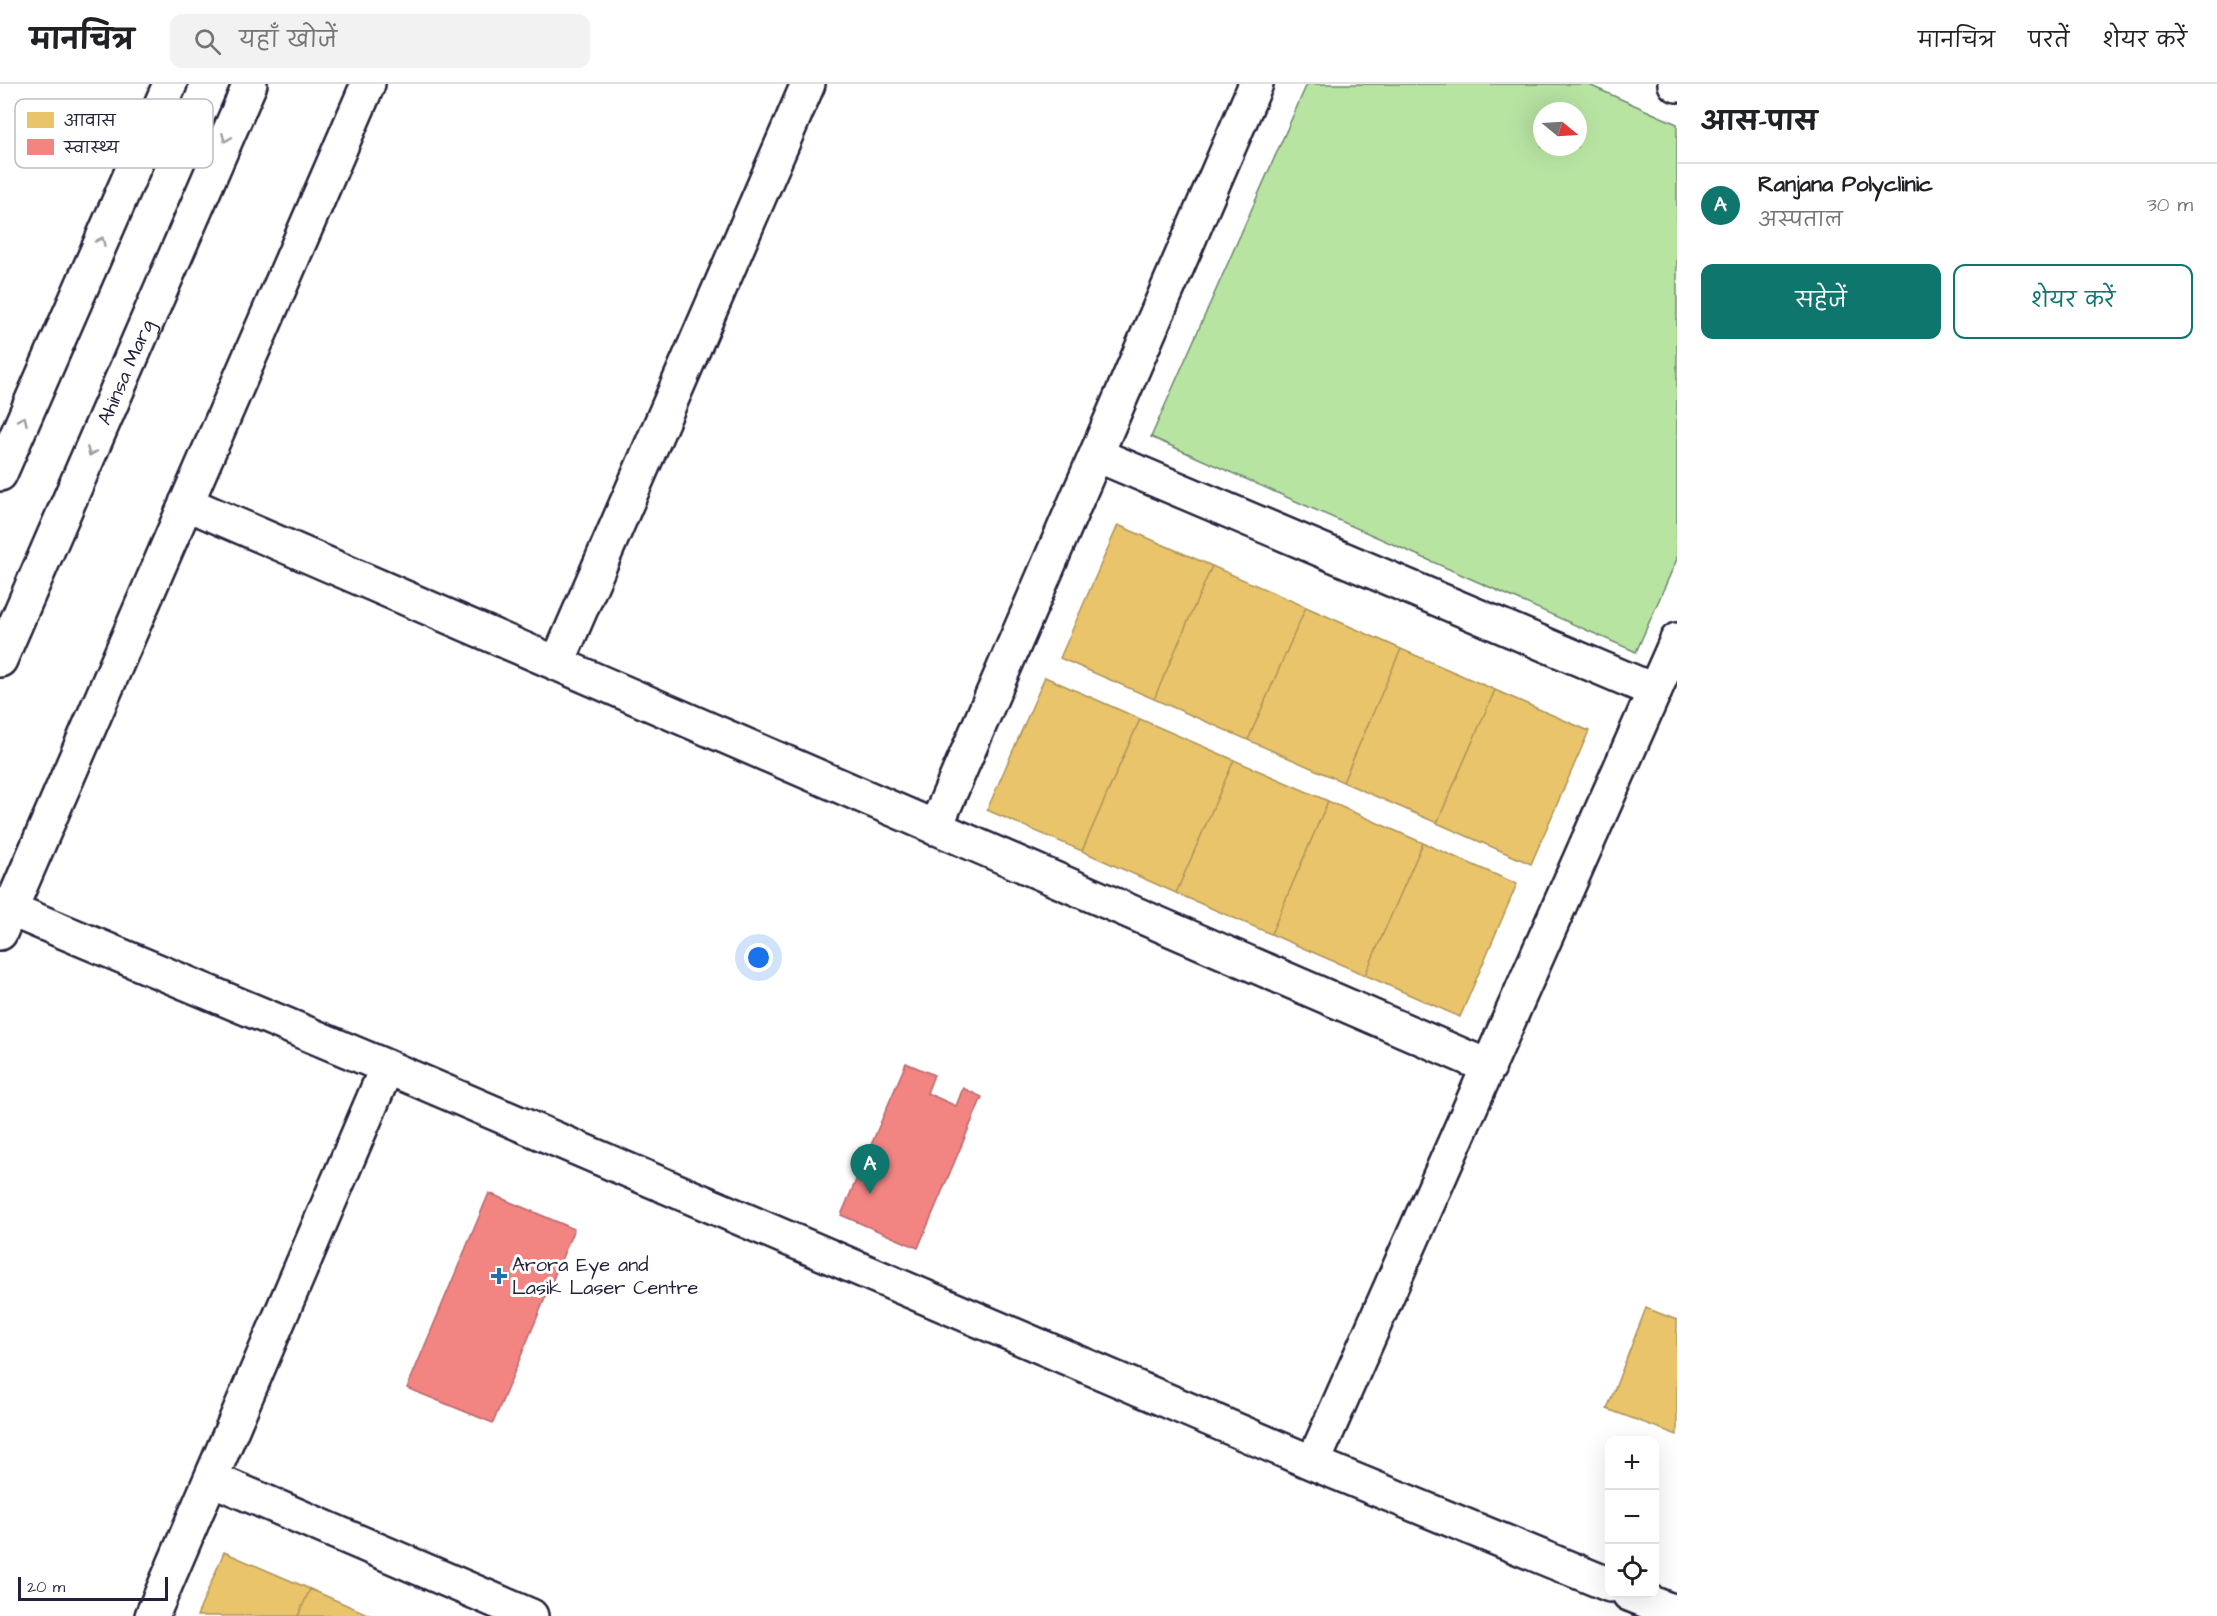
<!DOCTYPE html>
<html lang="hi">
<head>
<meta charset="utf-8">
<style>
	body { margin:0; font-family:"Architects Daughter","Playpen Sans Deva",sans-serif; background:#f2f2f2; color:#202124 }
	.controls { position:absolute; right:18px; bottom:18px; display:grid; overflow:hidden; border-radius:12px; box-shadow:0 6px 24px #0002 }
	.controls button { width:54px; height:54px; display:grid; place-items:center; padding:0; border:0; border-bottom:2px solid #e0e0e0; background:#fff; color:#202124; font:30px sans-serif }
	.compass { position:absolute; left:1533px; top:18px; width:54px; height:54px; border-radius:50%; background:#fff; box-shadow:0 6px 24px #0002; rotate:108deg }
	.scale { position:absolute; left:18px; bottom:15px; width:150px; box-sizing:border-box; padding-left:6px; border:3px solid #22223b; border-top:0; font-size:16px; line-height:21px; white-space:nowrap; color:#22223b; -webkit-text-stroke:4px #fff; paint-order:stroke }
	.you { position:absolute; left:759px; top:874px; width:21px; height:21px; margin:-15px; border:4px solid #fff; border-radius:50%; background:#1a73e8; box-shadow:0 0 0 9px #1a73e833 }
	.badge { display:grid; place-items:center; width:39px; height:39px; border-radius:50%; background:#0f766e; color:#fff; font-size:20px; font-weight:700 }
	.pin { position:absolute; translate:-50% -50px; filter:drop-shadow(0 2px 3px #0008) }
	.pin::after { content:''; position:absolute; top:32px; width:21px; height:18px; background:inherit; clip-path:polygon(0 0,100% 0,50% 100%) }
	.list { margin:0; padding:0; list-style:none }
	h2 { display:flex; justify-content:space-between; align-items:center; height:78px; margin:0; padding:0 24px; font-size:26px }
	h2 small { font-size:20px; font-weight:400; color:#757577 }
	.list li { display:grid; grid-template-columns:39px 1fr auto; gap:18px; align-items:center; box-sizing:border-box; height:84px; padding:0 24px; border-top:2px solid #e0e0e0 }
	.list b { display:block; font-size:22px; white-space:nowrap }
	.list p { margin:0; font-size:20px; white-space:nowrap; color:#757577 }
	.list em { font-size:20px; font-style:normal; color:#757577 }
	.actions { display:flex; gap:12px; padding:18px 24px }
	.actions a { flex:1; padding:14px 0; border:2px solid #0f766e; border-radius:12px; text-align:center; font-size:21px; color:#0f766e }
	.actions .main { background:#0f766e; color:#fff }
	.icon { flex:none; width:33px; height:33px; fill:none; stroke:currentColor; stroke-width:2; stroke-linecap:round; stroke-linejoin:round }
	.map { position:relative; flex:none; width:1677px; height:1532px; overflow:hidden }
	header { display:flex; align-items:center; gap:36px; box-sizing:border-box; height:84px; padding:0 30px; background:#fff; border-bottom:2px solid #e0e0e0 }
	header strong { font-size:28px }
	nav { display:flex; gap:33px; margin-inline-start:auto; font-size:21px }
	.search { width:420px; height:54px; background:#f2f2f2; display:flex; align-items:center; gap:15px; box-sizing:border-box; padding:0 21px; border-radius:12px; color:#757577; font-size:22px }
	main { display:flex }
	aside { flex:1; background:#fff }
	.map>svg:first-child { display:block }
	.green { fill:#b8e4a2; stroke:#6d836e; stroke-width:1.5; fill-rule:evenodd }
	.homes { fill:#e9c46a; stroke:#ad935c; stroke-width:1.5 }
	.health { fill:#f28482; stroke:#b4676d; stroke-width:1.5 }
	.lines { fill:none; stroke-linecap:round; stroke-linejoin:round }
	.street-casing { stroke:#22223b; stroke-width:38 }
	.secondary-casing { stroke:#22223b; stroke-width:38 }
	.street { stroke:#fff; stroke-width:33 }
	.secondary { stroke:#fff; stroke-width:33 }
	.oneway { stroke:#9c9ca7 }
	.poi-dot { fill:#1f6fb2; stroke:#fff; stroke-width:2 }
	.labels { text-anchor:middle; stroke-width:6; stroke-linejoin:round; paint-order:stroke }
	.street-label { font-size:20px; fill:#22223b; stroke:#fff }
	.poi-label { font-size:20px; fill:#22223b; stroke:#fff; text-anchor:start }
	.key { fill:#fff; stroke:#bdbdc4; stroke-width:1.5 }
	.key-label { font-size:16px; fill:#22223b }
</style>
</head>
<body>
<header>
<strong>मानचित्र</strong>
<div class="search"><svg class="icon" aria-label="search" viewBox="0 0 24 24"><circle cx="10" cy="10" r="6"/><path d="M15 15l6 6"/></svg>यहाँ खोजें</div>
<nav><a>मानचित्र</a><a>परतें</a><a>शेयर करें</a></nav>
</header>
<main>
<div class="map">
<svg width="1677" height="1532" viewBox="0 0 1677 1532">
	<rect width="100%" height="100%" fill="#fff"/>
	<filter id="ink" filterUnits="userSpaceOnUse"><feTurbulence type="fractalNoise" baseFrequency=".0167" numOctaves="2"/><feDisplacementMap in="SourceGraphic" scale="12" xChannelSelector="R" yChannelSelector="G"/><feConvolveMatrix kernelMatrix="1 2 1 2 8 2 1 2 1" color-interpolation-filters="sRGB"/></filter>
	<g filter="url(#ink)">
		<path class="green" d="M1307 0H1587L1677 40V475L1636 568 1151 353ZM1542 27H1578V63H1542Z"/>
		<path class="homes" d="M1118 441 1212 482 1154 615 1060 574Z
			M1212 482 1306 523 1248 656 1154 615Z
			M1306 523 1401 565 1343 698 1248 656Z
			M1401 565 1495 606 1437 739 1343 698Z
			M1045 593 1140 635 1082 767 987 726Z
			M1495 606 1589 647 1531 780 1437 739Z
			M1140 635 1234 676 1176 809 1082 767Z
			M1234 676 1328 717 1271 850 1176 809Z
			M1328 717 1423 759 1365 891 1271 850Z
			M1423 759 1517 800 1460 933 1365 891Z
			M1646 1224 1677 1236V1351L1607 1325Z
			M224 1468 310 1505 298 1532H197Z
			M310 1505 372 1532H298Z"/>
		<path class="health" d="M906 979 934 991 927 1009 956 1022 963 1004 982 1013 918 1164 841 1131Z
			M489 1109 574 1145 493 1339 407 1304Z"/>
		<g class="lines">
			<defs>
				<path id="street" d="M1675 0 1677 1
					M1097 371 1655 607
					M186 419 1489 983
					M557 580 808 0
					M935 744 1256 0
					M0 821 387 983 1313 1379 1610 1501
					M0 849 368 0
					M1313 1379 1677 556
					M212 1395 531 1532
					M1629 1510 1677 1529
					M152 1532 387 983"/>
				<g id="secondary">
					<path d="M0 390 170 0"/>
					<path id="s1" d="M0 576 250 0"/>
				</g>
			</defs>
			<use href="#street" class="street-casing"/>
			<use href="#secondary" class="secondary-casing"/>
			<use href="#street" class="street"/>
			<use href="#secondary" class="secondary"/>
		</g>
		<defs><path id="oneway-chevron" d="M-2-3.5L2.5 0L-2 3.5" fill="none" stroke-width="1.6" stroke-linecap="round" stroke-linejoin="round" transform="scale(1.5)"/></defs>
		<g class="oneway">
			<use href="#oneway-chevron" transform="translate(226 54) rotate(113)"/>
			<use href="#oneway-chevron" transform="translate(101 157) rotate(-66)"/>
			<use href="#oneway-chevron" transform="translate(23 336) rotate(-66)"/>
			<use href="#oneway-chevron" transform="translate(91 368) rotate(113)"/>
		</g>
	</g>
	<path class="poi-dot" d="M496 1183h6v6h6v6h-6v6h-6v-6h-6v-6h6z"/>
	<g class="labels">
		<g class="street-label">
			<text dy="7" stroke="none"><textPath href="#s1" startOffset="314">Ahinsa Marg</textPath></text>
		</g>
		<g class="poi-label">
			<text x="512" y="1187">Arora Eye and<tspan x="512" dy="23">Lasik Laser Centre</tspan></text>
		</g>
	</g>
	<rect x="15" y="15" width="198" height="69" rx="9" class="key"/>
	<rect x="27" y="28" width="27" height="16" fill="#e9c46a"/>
	<rect x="27" y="55" width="27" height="16" fill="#f28482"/>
	<g class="key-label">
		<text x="64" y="42">आवास</text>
		<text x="64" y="69">स्वास्थ्य</text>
	</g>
</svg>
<div class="controls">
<button>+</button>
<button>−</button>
<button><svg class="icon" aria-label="locate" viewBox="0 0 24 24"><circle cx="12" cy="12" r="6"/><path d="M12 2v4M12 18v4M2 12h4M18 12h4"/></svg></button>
</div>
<svg class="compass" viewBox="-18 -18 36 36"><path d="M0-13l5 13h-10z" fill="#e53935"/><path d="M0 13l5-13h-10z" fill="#757577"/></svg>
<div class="scale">20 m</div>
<div class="you"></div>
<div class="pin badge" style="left:870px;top:1110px">A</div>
</div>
<aside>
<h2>आस-पास<small></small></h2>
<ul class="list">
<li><span class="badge">A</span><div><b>Ranjana Polyclinic</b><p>अस्पताल</p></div><em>30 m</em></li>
</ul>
<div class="actions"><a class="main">सहेजें</a><a>शेयर करें</a></div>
</aside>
</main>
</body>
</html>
